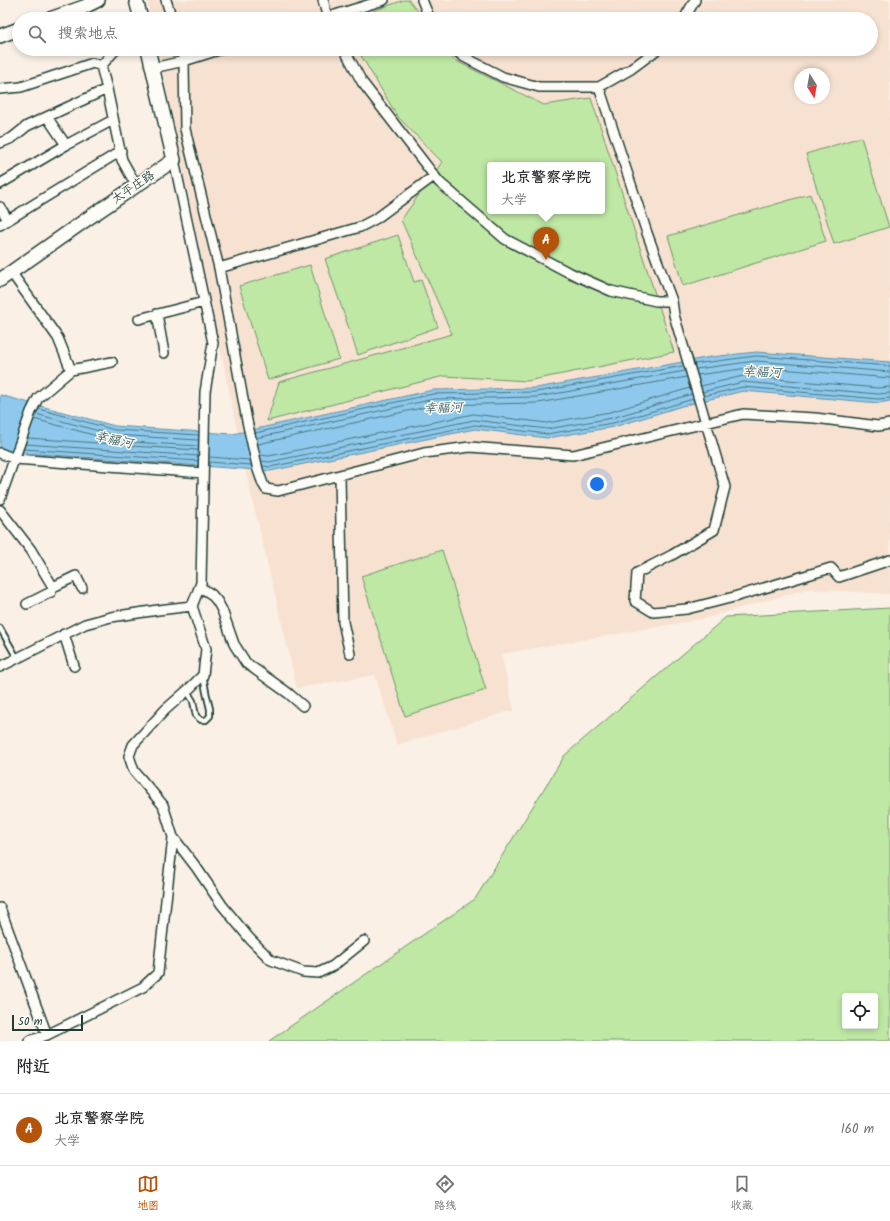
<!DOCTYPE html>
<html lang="zh">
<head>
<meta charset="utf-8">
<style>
	body { margin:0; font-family:Kalam,"LXGW WenKai TC",sans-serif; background:#f6f6f6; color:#202124 }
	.controls { position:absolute; right:12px; bottom:12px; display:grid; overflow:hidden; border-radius:4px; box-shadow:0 2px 6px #0003 }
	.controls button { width:36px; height:36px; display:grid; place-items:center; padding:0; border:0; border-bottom:1px solid #e0e0e0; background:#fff; color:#202124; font:20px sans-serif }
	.compass { position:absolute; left:794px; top:68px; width:36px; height:36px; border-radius:50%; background:#fff; box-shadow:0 2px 6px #0003; rotate:169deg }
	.scale { position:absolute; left:12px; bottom:10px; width:71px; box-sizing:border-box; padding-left:4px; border:2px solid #1f3d34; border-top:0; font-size:11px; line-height:14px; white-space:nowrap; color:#1f3d34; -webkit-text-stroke:3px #fdfcf7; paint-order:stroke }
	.you { position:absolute; left:597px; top:484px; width:14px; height:14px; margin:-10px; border:3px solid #fff; border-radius:50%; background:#1a73e8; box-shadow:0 0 0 6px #1a73e833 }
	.badge { display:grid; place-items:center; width:26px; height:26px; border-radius:50%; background:#b45309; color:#fff; font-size:13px; font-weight:700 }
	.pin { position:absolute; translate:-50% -33px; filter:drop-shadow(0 1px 2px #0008) }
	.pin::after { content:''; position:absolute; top:21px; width:14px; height:12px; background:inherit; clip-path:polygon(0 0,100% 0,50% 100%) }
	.popup { position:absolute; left:487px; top:162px; width:118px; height:52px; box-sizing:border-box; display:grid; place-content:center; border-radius:4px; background:#fff; filter:drop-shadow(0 1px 3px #0005); font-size:13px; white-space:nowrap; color:#757577 }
	.popup b { font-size:15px; color:#202124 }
	.popup::after { content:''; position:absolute; left:50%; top:100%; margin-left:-8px; border:8px solid transparent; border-top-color:#fff }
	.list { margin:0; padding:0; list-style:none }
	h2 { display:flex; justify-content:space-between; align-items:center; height:52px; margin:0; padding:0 16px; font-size:17px }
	h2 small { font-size:13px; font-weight:400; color:#757577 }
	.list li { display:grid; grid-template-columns:26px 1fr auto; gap:12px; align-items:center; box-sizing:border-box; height:72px; padding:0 16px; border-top:1px solid #e0e0e0 }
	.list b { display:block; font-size:15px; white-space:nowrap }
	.list p { margin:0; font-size:13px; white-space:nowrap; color:#757577 }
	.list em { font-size:13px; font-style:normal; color:#757577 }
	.icon { flex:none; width:22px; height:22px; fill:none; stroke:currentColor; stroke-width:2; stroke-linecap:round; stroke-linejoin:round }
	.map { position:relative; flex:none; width:890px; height:1041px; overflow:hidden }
	.search { position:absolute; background:#fff; box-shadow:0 2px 6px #0003; left:12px; right:12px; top:12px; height:44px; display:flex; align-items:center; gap:10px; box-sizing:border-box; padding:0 14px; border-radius:22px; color:#757577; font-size:15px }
	.sheet { height:124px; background:#fff }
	nav { display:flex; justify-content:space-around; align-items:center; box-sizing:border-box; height:56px; border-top:1px solid #e0e0e0; background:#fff; font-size:11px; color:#757577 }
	nav a { display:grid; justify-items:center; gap:2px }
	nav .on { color:#b45309 }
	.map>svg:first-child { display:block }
	.built { fill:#f7e2d1; fill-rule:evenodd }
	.green { fill:#bfe8a4; stroke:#6f926c; fill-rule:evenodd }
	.water { fill:#8ec9ed; stroke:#6291a3 }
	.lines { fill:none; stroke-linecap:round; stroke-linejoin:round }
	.shore { stroke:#4b757e; stroke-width:1 }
	.lane-casing { stroke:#1f3d34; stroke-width:8 }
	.street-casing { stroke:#1f3d34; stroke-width:12 }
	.secondary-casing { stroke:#1f3d34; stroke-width:16 }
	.lane { stroke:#fdfcf7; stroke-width:4.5 }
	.street { stroke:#fdfcf7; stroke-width:9 }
	.secondary { stroke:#fdfcf7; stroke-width:13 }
	.labels { text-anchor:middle; stroke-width:3; stroke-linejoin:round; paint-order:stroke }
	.street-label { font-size:12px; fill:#1f3d34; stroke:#fdfcf7 }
	.water-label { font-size:13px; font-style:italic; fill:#3b6062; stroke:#fdfcf7 }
</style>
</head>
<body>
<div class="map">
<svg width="890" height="1041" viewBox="0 0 890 1041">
	<rect width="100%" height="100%" fill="#faf0e6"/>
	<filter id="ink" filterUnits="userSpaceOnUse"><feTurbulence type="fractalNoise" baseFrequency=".025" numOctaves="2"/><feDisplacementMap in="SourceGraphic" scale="8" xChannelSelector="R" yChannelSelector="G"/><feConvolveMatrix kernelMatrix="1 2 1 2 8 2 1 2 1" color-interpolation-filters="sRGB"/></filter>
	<g filter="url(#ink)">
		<path class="built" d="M147 0H890V594L806 589 703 619 501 654 514 710 397 745 375 675 297 688 246 473 158 49H871V19H151ZM800 74H824V98H800ZM490 165H602V211H490Z"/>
		<path class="green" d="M404 0H409L424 19H351Z
			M357 49H446L454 60 544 105 591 98 674 352 527 381 444 376 267 421 279 382 452 334 401 220 442 162 398 117ZM490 165H602V211H490Z
			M861 137 889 227 834 244 806 154Z
			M810 194 826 241 683 286 668 236Z
			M398 235 414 282 421 280 438 327 358 355 325 259Z
			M310 265 339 359 268 380 239 286Z
			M442 550 486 690 405 716 361 576Z
			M890 608V1041H269L475 899 565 755 726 617ZM845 996H875V1026H845Z"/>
		<path class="water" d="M756 352 890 362V401L879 403 743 391 682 406 614 427 547 438 475 429 270 471 11 452 0 447V395L115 426 233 434 433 390 536 388 711 357Z"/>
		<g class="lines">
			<path class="shore" d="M694 364 756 356 890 366
				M696 369 756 361 890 372
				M697 375 756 367 890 378
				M701 386 743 376 878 388 890 387
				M702 392 743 382 878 394 890 393
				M704 396 743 387 879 399 890 398
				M39 409 115 430 199 435
				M36 414 114 435 198 440
				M255 433 433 394 536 392 683 366
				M28 438 111 444 114 443 112 440 34 419
				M256 438 434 399 537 397 685 371
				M25 444 198 456
				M258 444 435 405 538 403 687 377
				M24 449 198 461
				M198 450 131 446 130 444 132 442 198 446
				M260 455 269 456 473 414 547 423 610 412 690 388
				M209 457 250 460
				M262 461 269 462 474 420 547 429 612 418 692 394
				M209 462 251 465
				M263 466 270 467 475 425 547 434 613 423 693 399"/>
			<defs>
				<path id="lane" d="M0 628 17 658
					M187 691 193 701 196 716 201 720H206L210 716V709L206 692 203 675"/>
				<path id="street" d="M166 0 172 19
					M323 0 328 19
					M422 0 430 19
					M322 19 384 0
					M684 19 695 0
					M116 49 101 66 107 89 122 160 136 185
					M181 49 184 61 185 129 219 268 247 421 258 470 263 484 266 489 278 491 424 453 470 447 573 455 743 414 815 418 878 426 890 424
					M344 49 362 82 439 182 505 239 566 271 611 291 656 301H672
					M454 49 464 57 503 77 539 87H599L631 69 658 49
					M153 68 184 61 222 49
					M599 87 647 233 672 301 674 315 725 487 714 530 672 555 637 573 635 601 653 612 687 609 734 597 831 568 839 577 890 560
					M0 89 21 87 93 63 101 66
					M0 143 12 138 27 126 107 89
					M66 145 113 120
					M174 160 213 343 205 392 201 583 192 606 206 649 203 675 190 688 165 710 133 745 129 756 134 771 163 805 173 837 196 867 222 905 250 939 271 960 303 972 318 973 333 966 364 941
					M0 184 66 145 47 117
					M0 207 8 220
					M0 225 121 151
					M219 268 360 227 377 218 434 176
					M11 272 58 338 71 370
					M157 314 164 353
					M139 319 204 302
					M0 453 15 459 203 473
					M340 475 343 622 350 654
					M0 499 31 412 38 398 71 370 112 362
					M0 510 31 550 53 587 76 576 82 588
					M200 587 211 594 217 601 222 610 234 644 246 663 288 693 303 706
					M27 604 51 592 53 587
					M64 634 74 666
					M0 667 85 624 111 617 158 610 192 606
					M0 908 47 1035
					M29 1041 47 1035 143 987 158 973 173 837"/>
				<path id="secondary" d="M136 0 141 19
					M50 19 84 7 98 0
					M0 36 19 29
					M0 280 90 217 174 160 148 49"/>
			</defs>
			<use href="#lane" class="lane-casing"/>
			<use href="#street" class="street-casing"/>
			<use href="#secondary" class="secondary-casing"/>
			<use href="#lane" class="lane"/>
			<use href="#street" class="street"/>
			<use href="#secondary" class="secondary"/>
		</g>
	</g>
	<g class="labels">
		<g class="street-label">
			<text transform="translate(133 187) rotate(-34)" y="4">太平庄路</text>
		</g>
		<g class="water-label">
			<text transform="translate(762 371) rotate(3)" y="5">幸福河</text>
			<text transform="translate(443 407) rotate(-2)" y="5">幸福河</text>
			<text transform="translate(114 439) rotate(12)" y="5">幸福河</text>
		</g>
	</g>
</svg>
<div class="controls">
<button><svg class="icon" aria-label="locate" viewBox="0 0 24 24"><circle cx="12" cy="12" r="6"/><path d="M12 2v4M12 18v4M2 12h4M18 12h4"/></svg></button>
</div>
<svg class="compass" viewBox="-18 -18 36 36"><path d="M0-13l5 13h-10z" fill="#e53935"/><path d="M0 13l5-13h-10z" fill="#757577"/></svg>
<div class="scale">50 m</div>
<div class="you"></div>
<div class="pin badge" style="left:546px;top:260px">A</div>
<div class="popup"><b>北京警察学院</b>大学</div>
<div class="search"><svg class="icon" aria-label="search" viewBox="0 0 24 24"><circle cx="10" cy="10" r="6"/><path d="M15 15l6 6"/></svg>搜索地点</div>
</div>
<section class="sheet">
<h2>附近<small></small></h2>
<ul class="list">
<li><span class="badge">A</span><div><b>北京警察学院</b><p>大学</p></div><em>160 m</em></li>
</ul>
</section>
<nav>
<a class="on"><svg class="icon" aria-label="map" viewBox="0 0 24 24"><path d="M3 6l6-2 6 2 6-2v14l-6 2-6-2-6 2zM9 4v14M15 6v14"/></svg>地图</a>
<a><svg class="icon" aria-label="directions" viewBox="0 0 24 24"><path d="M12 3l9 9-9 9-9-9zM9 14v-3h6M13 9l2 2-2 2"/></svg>路线</a>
<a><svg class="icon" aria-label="saved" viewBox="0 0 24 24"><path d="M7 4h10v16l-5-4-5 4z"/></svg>收藏</a>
</nav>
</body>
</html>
